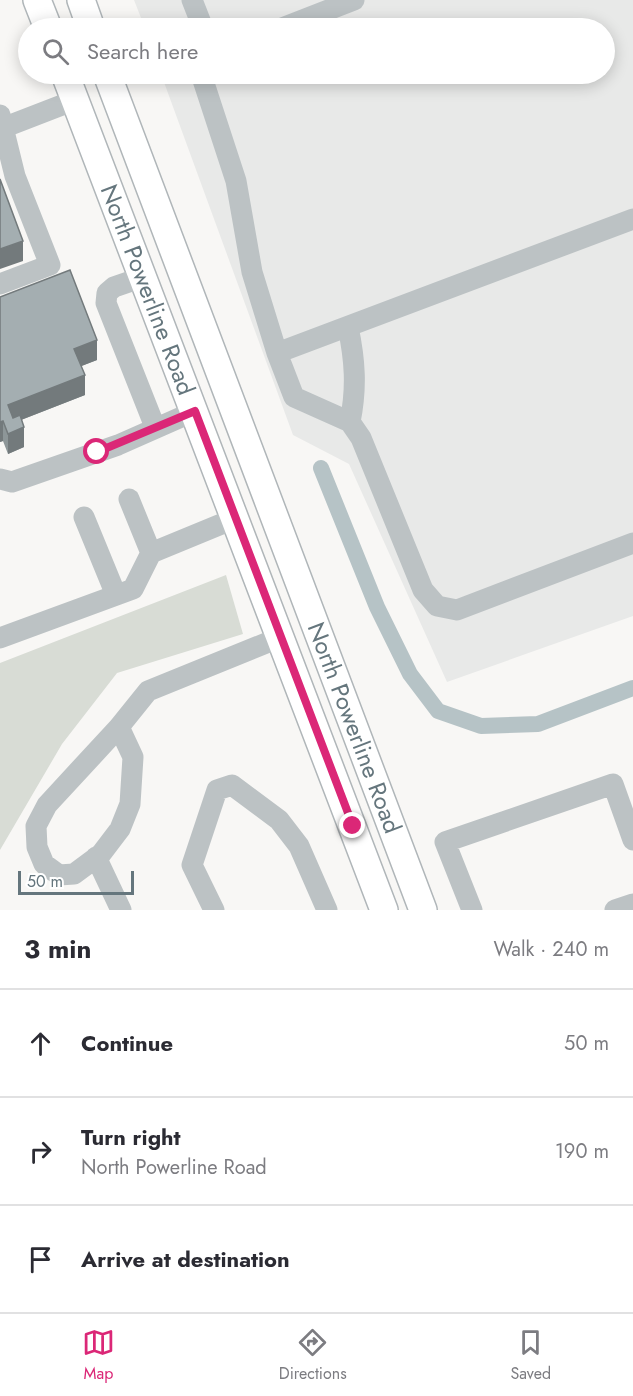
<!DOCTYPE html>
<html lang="en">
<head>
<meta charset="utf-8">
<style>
	body { margin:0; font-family:Jost,sans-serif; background:#f2f2f3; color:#2b2b33 }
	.scale { position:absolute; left:18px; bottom:15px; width:116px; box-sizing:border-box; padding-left:6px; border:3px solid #65767d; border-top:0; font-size:16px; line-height:21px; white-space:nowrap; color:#65767d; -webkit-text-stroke:4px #fff; paint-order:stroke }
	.stop { position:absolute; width:18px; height:18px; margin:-14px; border:4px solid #db2777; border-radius:50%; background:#fff }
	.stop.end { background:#db2777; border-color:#fff; box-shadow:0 2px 6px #0008 }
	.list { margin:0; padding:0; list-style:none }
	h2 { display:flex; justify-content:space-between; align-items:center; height:78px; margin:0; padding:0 24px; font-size:26px }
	h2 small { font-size:20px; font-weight:400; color:#7c7c81 }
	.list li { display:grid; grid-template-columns:39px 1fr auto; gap:18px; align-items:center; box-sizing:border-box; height:108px; padding:0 24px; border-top:2px solid #e1e1e2 }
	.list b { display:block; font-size:22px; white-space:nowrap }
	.list p { margin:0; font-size:20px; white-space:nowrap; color:#7c7c81 }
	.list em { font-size:20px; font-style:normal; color:#7c7c81 }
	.icon { flex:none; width:33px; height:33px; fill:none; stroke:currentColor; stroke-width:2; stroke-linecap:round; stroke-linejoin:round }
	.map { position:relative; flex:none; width:633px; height:910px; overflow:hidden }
	.search { position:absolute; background:#fff; box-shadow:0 3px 15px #0003; left:18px; right:18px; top:18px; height:66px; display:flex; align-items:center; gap:15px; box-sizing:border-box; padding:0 21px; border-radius:33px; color:#7c7c81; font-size:22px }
	.sheet { height:402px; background:#fff }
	nav { display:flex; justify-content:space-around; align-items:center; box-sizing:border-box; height:84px; border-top:2px solid #e1e1e2; background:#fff; font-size:16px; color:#7c7c81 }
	nav a { display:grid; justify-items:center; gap:3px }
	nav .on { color:#db2777 }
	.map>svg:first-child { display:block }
	.built { fill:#e8e9e8 }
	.green { fill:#d8dcd5 }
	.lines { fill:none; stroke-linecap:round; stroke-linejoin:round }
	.canal { stroke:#b6c3c6; stroke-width:16 }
	.major-casing { stroke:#b0b6b9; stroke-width:30 }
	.minor { stroke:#bcc2c4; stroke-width:21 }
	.major { stroke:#fff; stroke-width:27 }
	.wall { fill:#8d9698 }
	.shaded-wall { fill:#737a7c }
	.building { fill:#a4aeb1; stroke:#737a7c; stroke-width:1.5 }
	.route { stroke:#db2777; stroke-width:8 }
	.labels { text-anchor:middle; stroke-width:6; stroke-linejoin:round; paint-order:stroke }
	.street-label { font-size:24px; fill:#65767d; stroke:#fff }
</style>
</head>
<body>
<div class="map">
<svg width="633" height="910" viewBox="0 0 633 910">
	<rect width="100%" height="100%" fill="#f8f7f5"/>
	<path class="built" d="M134 0H633V616L447 682 349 464 293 435 161 74H604V28H145Z"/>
	<path class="green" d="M226 575 243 634 117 673 62 744 0 850V663Z"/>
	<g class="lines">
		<path class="canal" d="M321 468 377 607 410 674 438 711 481 726 538 724 633 688"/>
		<defs>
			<g id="major">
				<path d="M37 0 48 28"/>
				<path d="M81 0 91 28"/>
				<path id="s1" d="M65 74 384 910"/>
				<path id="s2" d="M107 74 423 910"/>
			</g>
		</defs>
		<use href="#major" class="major-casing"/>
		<path class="minor" d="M192 0 203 28
			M282 28 354 0
			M201 74 236 181 252 272 277 353 294 397 350 422 361 438 423 590 437 606 457 610 633 543
			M0 115 15 176 50 265 0 284
			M0 129 75 100
			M143 277 114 287 107 293 106 303 155 427
			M348 327C355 360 357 388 350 422
			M277 353 633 219
			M0 479 12 482 118 445 195 411
			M129 499 151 553
			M84 517 116 595
			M0 638 133 589 151 553 236 518
			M119 727 47 805 36 826 37 847 44 864 59 875 74 874 101 854 120 829 130 804 133 757 119 727 148 691 281 637
			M96 857 121 910
			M214 910 192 865 217 790 232 785 279 820 299 846 327 910
			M472 910 445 842 613 784 633 840
			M615 910 633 904"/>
		<use href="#major" class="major"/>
	</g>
	<path class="wall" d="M0 297 97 360 81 366 85 395 21 420 24 447 8 454 3 441 0 442Z"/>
	<path class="shaded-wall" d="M23 241V261L0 269V249Z
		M97 340V360L74 369V349Z
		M85 375V395L8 425V405Z
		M3 421V441L0 442V422Z
		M24 427V447L8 454V434Z"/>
	<path class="building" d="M0 179 23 241 0 249Z
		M70 270 97 340 74 349 85 375 8 405 13 418 20 415 24 427 8 434 3 421 0 422V297Z"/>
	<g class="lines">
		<path class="route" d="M97 452 195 411 353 826"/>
	</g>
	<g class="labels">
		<g class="street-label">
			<text dy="8" stroke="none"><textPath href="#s1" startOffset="231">North Powerline Road</textPath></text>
			<text dy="8" stroke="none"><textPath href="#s2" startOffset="699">North Powerline Road</textPath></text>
		</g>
	</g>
</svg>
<div class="scale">50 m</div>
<div class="stop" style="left:97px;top:452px"></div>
<div class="stop end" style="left:353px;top:826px"></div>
<div class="search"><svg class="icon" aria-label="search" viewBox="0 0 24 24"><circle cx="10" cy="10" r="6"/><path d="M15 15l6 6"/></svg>Search here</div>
</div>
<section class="sheet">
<h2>3 min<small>Walk · 240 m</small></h2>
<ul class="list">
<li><svg class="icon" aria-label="ahead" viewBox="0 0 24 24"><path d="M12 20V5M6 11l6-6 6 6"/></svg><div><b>Continue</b></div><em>50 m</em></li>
<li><svg class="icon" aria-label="right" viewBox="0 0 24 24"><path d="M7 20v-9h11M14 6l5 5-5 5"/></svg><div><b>Turn right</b><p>North Powerline Road</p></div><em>190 m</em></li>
<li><svg class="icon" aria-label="arrive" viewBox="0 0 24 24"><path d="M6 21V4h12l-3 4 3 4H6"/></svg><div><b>Arrive at destination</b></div></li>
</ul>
</section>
<nav>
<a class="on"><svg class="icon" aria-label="map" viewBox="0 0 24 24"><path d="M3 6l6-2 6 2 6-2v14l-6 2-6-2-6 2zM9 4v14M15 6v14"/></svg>Map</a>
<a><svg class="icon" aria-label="directions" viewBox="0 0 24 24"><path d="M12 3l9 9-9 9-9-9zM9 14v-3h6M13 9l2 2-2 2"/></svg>Directions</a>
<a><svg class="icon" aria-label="saved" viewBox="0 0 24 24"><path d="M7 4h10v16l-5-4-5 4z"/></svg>Saved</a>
</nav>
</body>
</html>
